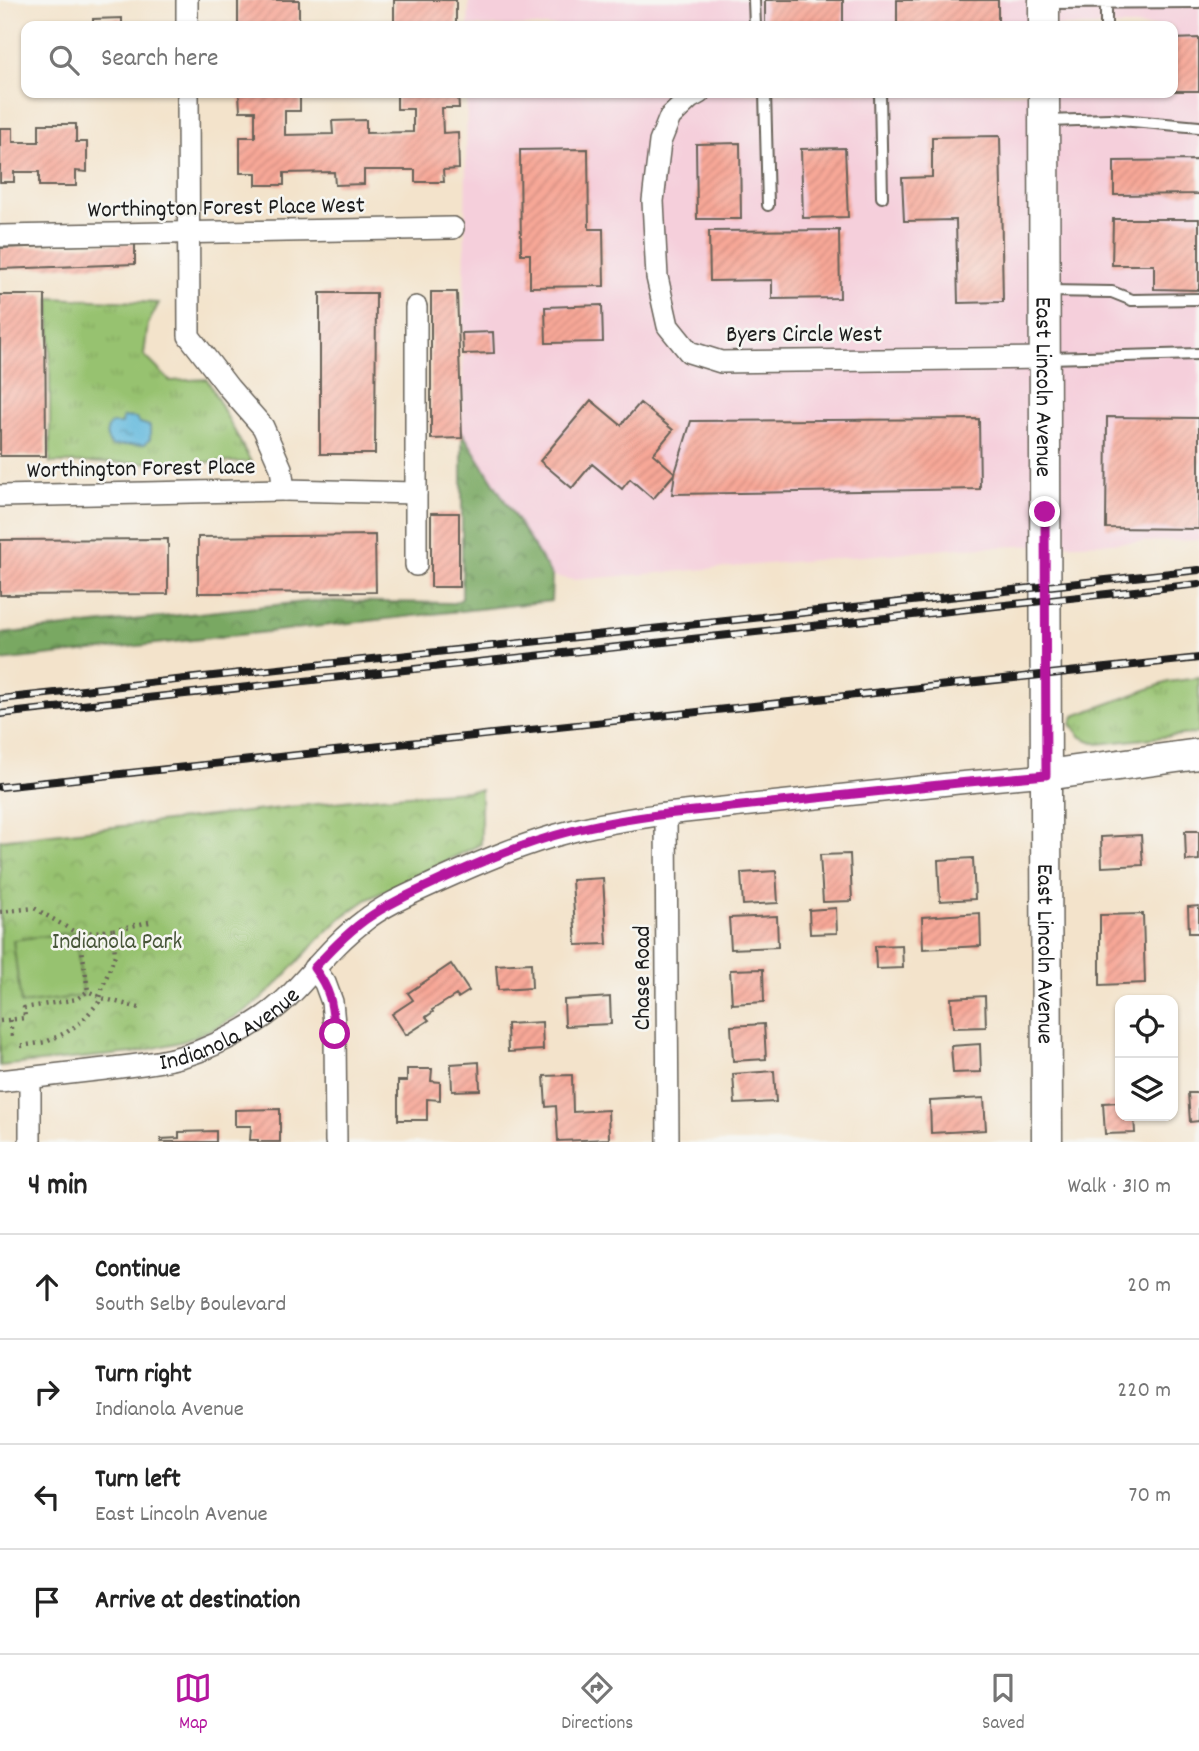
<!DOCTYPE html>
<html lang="en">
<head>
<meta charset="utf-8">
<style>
	body { margin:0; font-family:Dekko,sans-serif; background:#f6f6f6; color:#222 }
	.controls { position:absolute; right:21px; bottom:21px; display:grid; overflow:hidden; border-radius:14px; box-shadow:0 2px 5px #0004 }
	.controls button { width:63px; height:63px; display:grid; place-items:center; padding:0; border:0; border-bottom:2px solid #e0e0e0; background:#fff; color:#222; font:35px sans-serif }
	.stop { position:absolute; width:21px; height:21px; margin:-16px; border:5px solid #b5179e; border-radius:50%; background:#fff }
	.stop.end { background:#b5179e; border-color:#fff; box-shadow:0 2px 7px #0008 }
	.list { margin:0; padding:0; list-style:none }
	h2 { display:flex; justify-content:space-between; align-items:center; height:91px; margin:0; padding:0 28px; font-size:30px }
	h2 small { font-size:23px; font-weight:400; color:#767676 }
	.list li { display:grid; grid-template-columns:46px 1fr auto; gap:21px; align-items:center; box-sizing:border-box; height:105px; padding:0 28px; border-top:2px solid #e0e0e0 }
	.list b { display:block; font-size:26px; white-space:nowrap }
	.list p { margin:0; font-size:23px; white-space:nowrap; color:#767676 }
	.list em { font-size:23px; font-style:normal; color:#767676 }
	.icon { flex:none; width:38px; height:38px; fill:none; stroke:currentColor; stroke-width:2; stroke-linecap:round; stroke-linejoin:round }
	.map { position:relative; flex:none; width:1199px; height:1142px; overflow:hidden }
	.search { position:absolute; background:#fff; box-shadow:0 2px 5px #0004; left:21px; right:21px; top:21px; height:77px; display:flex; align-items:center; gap:18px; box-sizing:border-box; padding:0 24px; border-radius:14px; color:#767676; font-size:26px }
	.sheet { height:511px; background:#fff }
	nav { display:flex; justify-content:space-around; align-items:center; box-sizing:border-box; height:98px; border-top:2px solid #e0e0e0; background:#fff; font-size:19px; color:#767676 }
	nav a { display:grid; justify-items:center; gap:4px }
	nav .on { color:#b5179e }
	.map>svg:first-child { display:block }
	.built { fill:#f5cfdb }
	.grass { fill:url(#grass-tufts); stroke:#5a6f46; stroke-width:2 }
	.forest { fill:url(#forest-crowns); stroke:#4a623f; stroke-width:2 }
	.park { fill:url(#park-crowns); stroke:#5a6f46; stroke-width:2 }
	.pitch { fill:#97c26f; stroke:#5a6f46; stroke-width:2 }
	.water { fill:url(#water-ripples); stroke:#3d6a7c; stroke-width:2 }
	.building { fill:url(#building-hatch) }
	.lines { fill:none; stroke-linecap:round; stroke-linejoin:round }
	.lane-casing { stroke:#676259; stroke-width:14 }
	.street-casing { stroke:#676259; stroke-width:24 }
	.secondary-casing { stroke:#676259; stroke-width:33 }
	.path { stroke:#676259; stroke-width:4.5; stroke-dasharray:2 5; stroke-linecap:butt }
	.lane { stroke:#fff; stroke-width:10 }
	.street { stroke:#fff; stroke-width:21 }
	.secondary { stroke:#fff; stroke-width:30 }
	.rail-casing { stroke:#1c1c1c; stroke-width:8 }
	.rail { stroke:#f6f6f2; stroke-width:5; stroke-dasharray:16; stroke-linecap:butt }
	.route { stroke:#b5179e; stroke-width:9 }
	.labels { text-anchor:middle; stroke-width:5; stroke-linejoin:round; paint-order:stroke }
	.street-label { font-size:24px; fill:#1c1c1c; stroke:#f6f6f2 }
	.park-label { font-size:24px; fill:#475639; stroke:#f6f6f2 }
</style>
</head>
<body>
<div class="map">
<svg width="1199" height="1142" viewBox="0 0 1199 1142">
	<defs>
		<pattern id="grass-tufts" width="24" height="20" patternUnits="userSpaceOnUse" patternTransform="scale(1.75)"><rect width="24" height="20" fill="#97c26f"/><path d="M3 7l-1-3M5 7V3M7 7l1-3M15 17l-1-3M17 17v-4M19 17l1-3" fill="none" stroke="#82a660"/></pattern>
		<pattern id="forest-crowns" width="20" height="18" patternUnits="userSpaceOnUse" patternTransform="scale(1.75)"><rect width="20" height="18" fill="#79a862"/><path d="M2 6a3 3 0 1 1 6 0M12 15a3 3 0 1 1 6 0" fill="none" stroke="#628850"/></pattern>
		<pattern id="park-crowns" width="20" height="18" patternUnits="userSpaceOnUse" patternTransform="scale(1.75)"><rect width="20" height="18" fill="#97c26f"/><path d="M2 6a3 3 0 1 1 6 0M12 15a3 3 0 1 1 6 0" fill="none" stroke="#82a660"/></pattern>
		<pattern id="water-ripples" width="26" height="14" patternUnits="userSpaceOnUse" patternTransform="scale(1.75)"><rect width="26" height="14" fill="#5eb7dc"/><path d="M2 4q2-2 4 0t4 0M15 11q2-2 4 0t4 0" fill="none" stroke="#4d94b2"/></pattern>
		<pattern id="building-hatch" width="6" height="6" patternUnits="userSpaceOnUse" patternTransform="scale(1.75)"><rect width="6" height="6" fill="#f7a797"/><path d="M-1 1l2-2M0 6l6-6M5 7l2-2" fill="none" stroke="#d38f82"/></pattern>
	</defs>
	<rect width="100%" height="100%" fill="#f6f6f2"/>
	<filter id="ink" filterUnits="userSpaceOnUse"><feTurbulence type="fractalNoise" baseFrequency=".0143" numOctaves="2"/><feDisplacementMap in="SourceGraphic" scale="14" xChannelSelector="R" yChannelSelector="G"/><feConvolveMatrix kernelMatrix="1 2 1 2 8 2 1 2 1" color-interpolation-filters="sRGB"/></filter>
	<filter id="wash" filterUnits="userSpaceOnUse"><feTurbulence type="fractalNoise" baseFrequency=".00686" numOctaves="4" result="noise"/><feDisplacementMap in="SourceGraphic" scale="28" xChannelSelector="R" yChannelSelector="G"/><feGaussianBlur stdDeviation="1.57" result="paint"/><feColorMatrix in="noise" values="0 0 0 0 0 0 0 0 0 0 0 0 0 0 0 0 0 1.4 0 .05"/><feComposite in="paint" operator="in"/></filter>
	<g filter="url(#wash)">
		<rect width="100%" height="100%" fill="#f3e3cb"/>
		<path class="built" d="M469 0H1199V540L960 548 573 580 552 576 462 432 467 93H1173V26H468Z"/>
		<path class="grass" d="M50 298 159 303 148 324 144 355 170 381 207 379 251 462 50 463Z
			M1199 678V733L1098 744 1081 737 1071 724 1074 716 1168 682Z"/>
		<path class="forest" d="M462 432 552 576 551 601 0 661V634L313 601 454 603 462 599Z"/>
		<path class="park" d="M481 790V844L366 900 342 917 319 939 275 986 261 999 245 1011 215 1028 184 1041 133 1053 0 1066V840L379 797Z"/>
		<path class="pitch" d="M75 932 83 996 21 1004 13 940Z"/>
		<path class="water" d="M123 417 136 418 140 423 150 426V439L145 444 112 446C105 438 105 433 110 424H122Z"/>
		<g id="blocks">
			<path class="building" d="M238 0H299V26H238Z
				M394 0H456V26H394Z
				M765 0H843V26H765Z
				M897 0H998V26H897Z
				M122 18V26H93V19Z
				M1199 38V91H1173V39Z
				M239 93H300V111H285V135L333 134 332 121 366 120V133L413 132V109H397V93H458L459 108H442L443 133 458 132 459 169 443 170 444 182H415V170H364V184L335 185 334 172 284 173V185H256V173H240V137H255V111H240Z
				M39 124H76V142H87V172L76 171V186H39V172H14V182H0V128H13V142H39Z
				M1000 136 1003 302 958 303 956 220 904 221 902 178 932 177V137Z
				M740 143 741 219H697L696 144Z
				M845 148 848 217 803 218 801 149Z
				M588 149 589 229H603L604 286 530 287V254H521L520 150Z
				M1199 160V194L1114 195V161Z
				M1113 219H1199V290L1154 289V265H1112Z
				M839 230 840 298 772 299V280L710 281 709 231Z
				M135 243V264L0 269V248Z
				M431 292H457L462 438 431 439Z
				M320 293H376L375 454H320Z
				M0 295H45L46 456H0Z
				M602 305 603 342 546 343 545 307Z
				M493 332 494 353 463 354 462 333Z
				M591 400 621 425 640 403 673 430 653 454 675 473 653 499 630 479 622 489 592 464 572 488 540 461Z
				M1107 417 1199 418V529L1106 528Z
				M979 419 980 489 672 494 675 473 691 421Z
				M431 513H459V587H431Z
				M375 535 376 592 198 593V537Z
				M168 539V594L0 595V540Z
				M1185 831H1199V860L1186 861Z
				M1141 835 1143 865 1102 867 1101 837Z
				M850 854 852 901 823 902 820 855Z
				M973 858 975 899 940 901 938 860Z
				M776 871 778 903 743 905 741 873Z
				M603 878 607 944 576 945 572 880Z
				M1199 906V933H1189L1188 907Z
				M836 908 837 933 810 934 809 910Z
				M980 913 981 946 923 949 922 917Z
				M1143 914 1145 983 1100 985V915Z
				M777 916 778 947 731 949 729 918Z
				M902 945 903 968 876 969 875 946Z
				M531 963 532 988 498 990 496 965Z
				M451 964 469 991 458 998 456 995 432 1010 433 1012 426 1017 429 1020 406 1035 392 1014 413 1000 408 993Z
				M763 969 764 1002 732 1004 730 970Z
				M985 996 986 1027 953 1028 951 998Z
				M610 997 611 1024 565 1026 564 1000Z
				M542 1022 543 1050 508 1052 507 1024Z
				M764 1024 766 1059 733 1061 731 1026Z
				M980 1044 981 1072 953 1073 951 1046Z
				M479 1062 480 1090 452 1091 451 1064Z
				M407 1069H432L431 1081 440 1082V1100L427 1099V1120H398V1081H407Z
				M774 1071 776 1102 735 1104 733 1074Z
				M572 1075 573 1112 608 1110 609 1139 558 1141 556 1106 546 1107 544 1076Z
				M1188 1093H1199V1121L1190 1122Z
				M984 1098 986 1130 931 1133 930 1101Z
				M1120 1102V1116H1134L1135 1133 1105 1134 1103 1103Z
				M280 1109V1142H258V1140H250L251 1126H235V1110Z
				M216 1131V1142H161V1139L179 1138V1132Z"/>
		</g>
	</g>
	<g filter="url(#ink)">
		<use href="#blocks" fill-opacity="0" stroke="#676259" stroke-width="2"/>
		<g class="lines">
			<defs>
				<path id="lane" d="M754 0 755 26
					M1047 3 1199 2
					M1106 4V26
					M765 93 768 205
					M880 93 882 197
					M1047 121 1110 119 1199 127
					M1046 291 1112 292 1132 300 1199 299
					M1048 358 1199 354"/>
				<g id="street">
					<path d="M187 0V26"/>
					<path d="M188 93 189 336 229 388 263 427 281 468 284 490 416 493"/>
					<path d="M699 93 690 98 670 117 660 142 653 201 657 277 668 326 689 352 721 362 1045 358"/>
					<path d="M0 236 453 228"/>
					<path d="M416 307V565"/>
					<path d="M0 496 284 490"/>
					<path d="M666 814 668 1142"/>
					<path d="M314 968 325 983 332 1002 335 1034 336 1142"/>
					<path d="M30 1078V1142"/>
					<path id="s1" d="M0 1081C35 1077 70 1073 105 1069 136 1065 170 1062 199 1051 232 1038 268 1018 293 992 316 968 337 941 364 921 384 905 410 894 434 883 478 863 524 843 572 831 603 823 635 818 666 814L958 783 1046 775"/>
				</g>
				<g id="secondary">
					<path d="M1044 0V26"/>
					<path id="s2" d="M1044 93 1047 1142"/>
					<path d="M1046 775 1199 754"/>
				</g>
			</defs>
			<use href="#lane" class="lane-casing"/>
			<use href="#street" class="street-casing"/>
			<use href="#secondary" class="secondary-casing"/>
			<path class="path" d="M0 912 34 908 80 935 88 991 102 998 143 1009
				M113 930 154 921
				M10 1020 12 1036
				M0 1021 25 1018 24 1008 77 999 88 991
				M21 1046 46 1042 67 1032 81 1022 99 1002 103 986 115 955 113 930 84 933 80 935"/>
			<use href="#lane" class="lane"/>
			<use href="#street" class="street"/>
			<use href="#secondary" class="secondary"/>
			<defs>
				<path id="rail" d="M0 699 1199 570
					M0 714 1199 584
					M0 787 1199 658"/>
			</defs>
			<use href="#rail" class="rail-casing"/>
			<use href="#rail" class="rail"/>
		</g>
	</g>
	<g class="lines" filter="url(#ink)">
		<path class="route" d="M335 1034C332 1005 332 992 314 968 330 951 346 934 365 920 386 905 412 893 436 882 480 862 524 843 571 831 602 823 634 818 666 814L958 783 1046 775 1045 512"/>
	</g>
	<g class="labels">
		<g class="street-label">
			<text transform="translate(226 206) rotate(-1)" y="8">Worthington Forest Place West</text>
			<text x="804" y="341">Byers Circle West</text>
			<text dy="8" stroke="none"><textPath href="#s2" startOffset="294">East Lincoln Avenue</textPath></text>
			<text transform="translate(141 467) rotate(-1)" y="8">Worthington Forest Place</text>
			<text dy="8" stroke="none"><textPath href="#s2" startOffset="861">East Lincoln Avenue</textPath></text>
			<text transform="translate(641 978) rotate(-90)" y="8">Chase Road</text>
			<text dy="8" stroke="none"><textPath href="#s1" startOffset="238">Indianola Avenue</textPath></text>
		</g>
		<g class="park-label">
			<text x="117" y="948">Indianola Park</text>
		</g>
	</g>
</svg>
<div class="controls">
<button><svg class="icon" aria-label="locate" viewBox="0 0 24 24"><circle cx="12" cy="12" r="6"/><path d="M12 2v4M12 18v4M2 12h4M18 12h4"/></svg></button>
<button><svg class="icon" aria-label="layers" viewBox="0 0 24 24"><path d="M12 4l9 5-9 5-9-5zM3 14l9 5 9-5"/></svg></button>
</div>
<div class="stop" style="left:335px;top:1034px"></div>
<div class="stop end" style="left:1045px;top:512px"></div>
<div class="search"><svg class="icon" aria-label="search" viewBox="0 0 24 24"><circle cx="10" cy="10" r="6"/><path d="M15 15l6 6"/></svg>Search here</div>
</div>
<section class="sheet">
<h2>4 min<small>Walk · 310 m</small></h2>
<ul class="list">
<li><svg class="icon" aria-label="ahead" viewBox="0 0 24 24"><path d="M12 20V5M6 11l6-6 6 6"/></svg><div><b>Continue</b><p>South Selby Boulevard</p></div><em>20 m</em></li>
<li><svg class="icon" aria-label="right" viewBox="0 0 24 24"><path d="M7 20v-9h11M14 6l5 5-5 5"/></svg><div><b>Turn right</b><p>Indianola Avenue</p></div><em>220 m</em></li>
<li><svg class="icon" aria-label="left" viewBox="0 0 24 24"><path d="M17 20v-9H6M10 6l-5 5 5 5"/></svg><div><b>Turn left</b><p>East Lincoln Avenue</p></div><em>70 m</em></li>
<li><svg class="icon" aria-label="arrive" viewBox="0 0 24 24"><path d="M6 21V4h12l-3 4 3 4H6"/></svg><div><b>Arrive at destination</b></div></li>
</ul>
</section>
<nav>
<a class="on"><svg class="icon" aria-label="map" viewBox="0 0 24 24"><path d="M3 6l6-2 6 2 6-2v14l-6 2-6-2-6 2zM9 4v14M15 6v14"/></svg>Map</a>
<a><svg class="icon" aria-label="directions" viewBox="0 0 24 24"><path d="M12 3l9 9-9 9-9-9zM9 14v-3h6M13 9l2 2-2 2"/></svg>Directions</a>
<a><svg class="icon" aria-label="saved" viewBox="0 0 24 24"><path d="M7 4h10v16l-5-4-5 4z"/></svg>Saved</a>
</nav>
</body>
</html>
